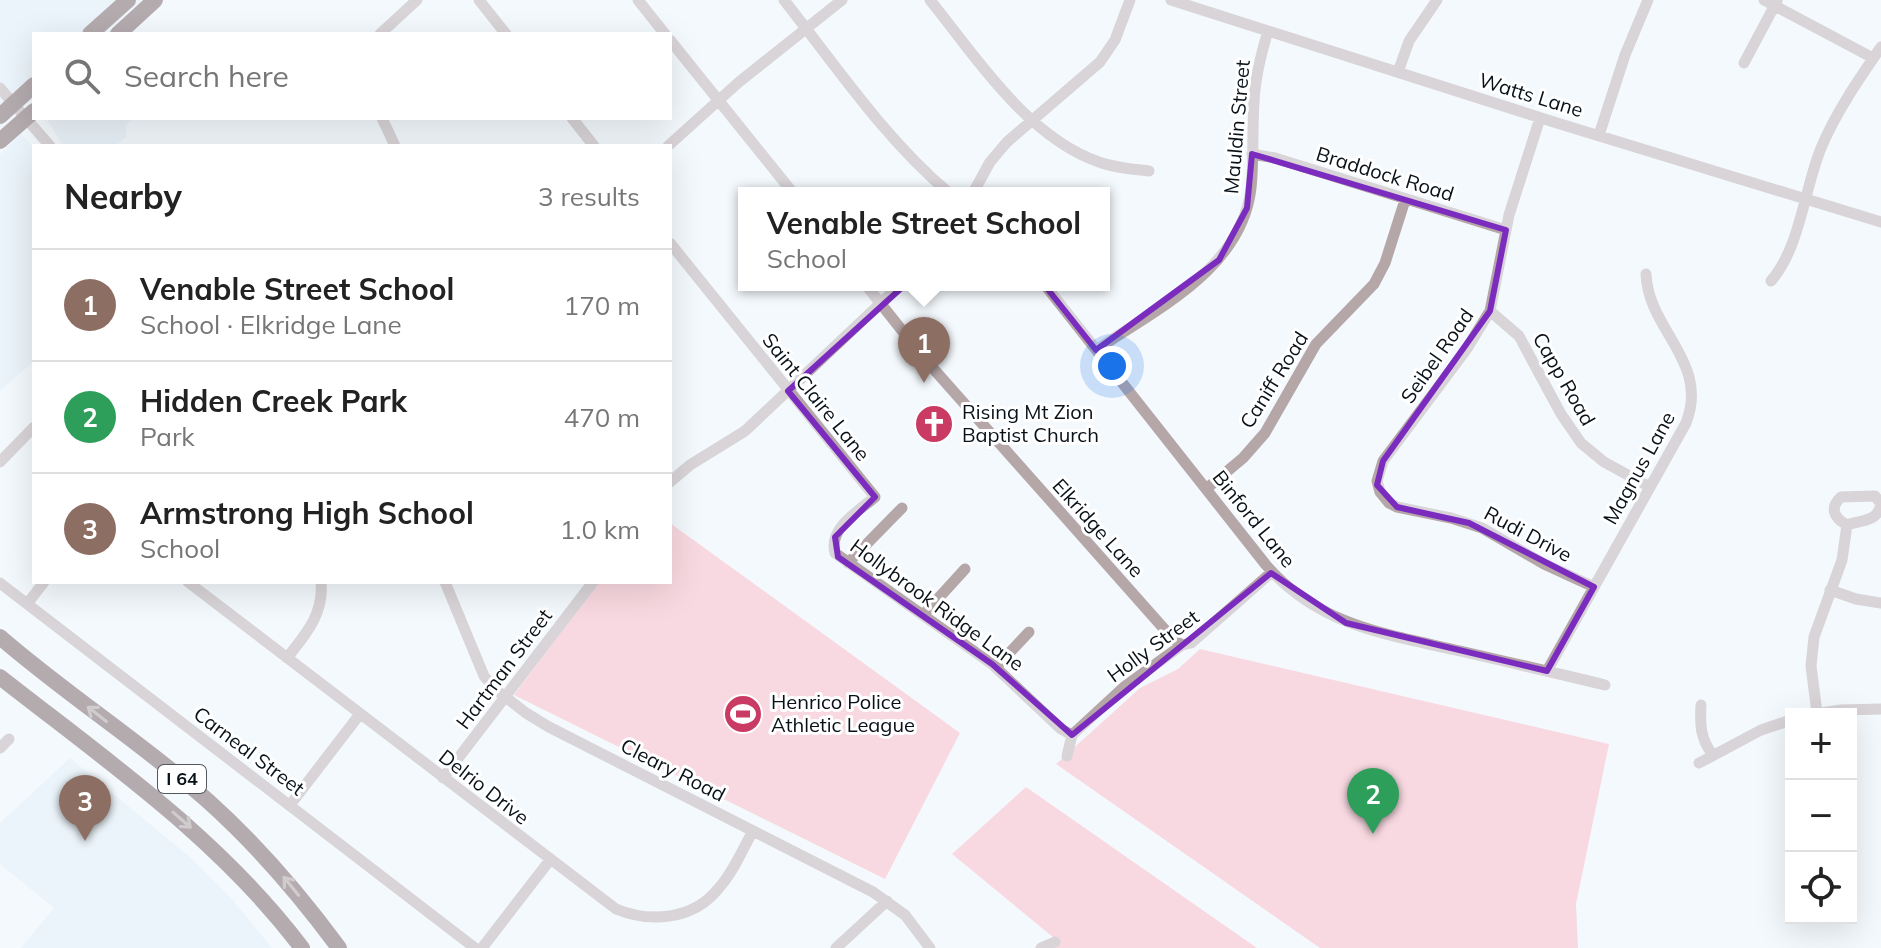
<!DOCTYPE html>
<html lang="en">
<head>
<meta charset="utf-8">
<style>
	body { margin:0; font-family:Mulish,sans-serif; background:#f6f6f6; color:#222 }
	.controls { position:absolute; right:24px; bottom:24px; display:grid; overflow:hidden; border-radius:0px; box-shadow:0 8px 32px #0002 }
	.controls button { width:72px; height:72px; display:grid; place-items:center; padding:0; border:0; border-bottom:2px solid #e0e0e0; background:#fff; color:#222; font:40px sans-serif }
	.you { position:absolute; left:1112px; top:366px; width:28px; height:28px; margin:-20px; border:6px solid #fff; border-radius:50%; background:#1a73e8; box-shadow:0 0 0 12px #1a73e833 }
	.badge { display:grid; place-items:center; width:52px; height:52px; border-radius:50%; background:#ca3b64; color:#fff; font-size:26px; font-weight:700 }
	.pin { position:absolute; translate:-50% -66px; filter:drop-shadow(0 2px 4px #0008) }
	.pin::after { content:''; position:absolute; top:42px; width:28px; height:24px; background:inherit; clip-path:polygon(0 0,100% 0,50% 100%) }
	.popup { position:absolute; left:738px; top:187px; width:372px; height:104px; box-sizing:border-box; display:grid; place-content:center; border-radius:0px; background:#fff; filter:drop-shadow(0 2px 6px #0005); font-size:26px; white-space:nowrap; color:#767676 }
	.popup b { font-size:30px; color:#222 }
	.popup::after { content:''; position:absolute; left:50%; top:100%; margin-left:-16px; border:16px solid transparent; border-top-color:#fff }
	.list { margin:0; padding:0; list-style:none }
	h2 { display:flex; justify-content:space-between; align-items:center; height:104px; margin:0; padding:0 32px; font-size:34px }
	h2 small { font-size:26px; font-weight:400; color:#767676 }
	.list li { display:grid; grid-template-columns:52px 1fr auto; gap:24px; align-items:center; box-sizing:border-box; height:112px; padding:0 32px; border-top:2px solid #e0e0e0 }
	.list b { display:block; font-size:30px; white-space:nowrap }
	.list p { margin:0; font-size:26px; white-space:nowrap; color:#767676 }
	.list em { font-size:26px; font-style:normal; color:#767676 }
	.icon { flex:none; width:44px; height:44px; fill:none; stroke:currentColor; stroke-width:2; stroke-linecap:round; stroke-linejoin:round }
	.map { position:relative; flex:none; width:1881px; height:948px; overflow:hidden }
	.search { position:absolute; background:#fff; box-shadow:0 8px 32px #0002; left:32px; top:32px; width:640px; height:88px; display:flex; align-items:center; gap:20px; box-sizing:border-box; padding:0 28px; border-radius:0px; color:#767676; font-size:30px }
	.panel { position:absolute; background:#fff; box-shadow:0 8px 32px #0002; left:32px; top:144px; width:640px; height:440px; border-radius:0px }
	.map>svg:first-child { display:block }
	.built { fill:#e1eef7 }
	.green { fill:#feb1bf }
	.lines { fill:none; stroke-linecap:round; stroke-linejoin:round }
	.minor { stroke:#b5a6a8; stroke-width:11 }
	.highway { stroke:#674c50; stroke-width:16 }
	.oneway { stroke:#a49496 }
	.marked { fill:none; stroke:#7b2cbf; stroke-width:6; stroke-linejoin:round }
	.labels { text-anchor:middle; stroke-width:6; stroke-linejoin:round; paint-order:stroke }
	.shield { fill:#fff; stroke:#52585d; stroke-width:2 }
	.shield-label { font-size:18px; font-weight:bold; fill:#081118 }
	.street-label { font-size:20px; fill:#081118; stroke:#fff }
	.poi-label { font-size:20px; fill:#081118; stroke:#fff; text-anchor:start }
</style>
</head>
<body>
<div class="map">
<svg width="1881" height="948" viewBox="0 0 1881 948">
	<rect width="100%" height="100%" fill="#f4f9fd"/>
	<path class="built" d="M0 0H142L104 34H34V97L0 128Z
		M46 118H134L126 125V137L115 146H63Z
		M21 134 34 148V361L0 391V154Z
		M70 758 191 858 231 898 272 948H21L54 908 0 864V823Z"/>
	<path class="green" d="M670 523 960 733 885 879 514 695 599 582H670Z
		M1200 649 1609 744 1576 904 1578 948H1320L1056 764 1140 688 1178 669Z
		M1026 787 1257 948H1054L1059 942 952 854Z"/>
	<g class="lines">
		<path class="minor" d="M479 0 506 34
			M638 0 665 34
			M784 0C836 66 885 139 949 193
			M930 0C976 57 1027 137 1099 162 1115 168 1132 169 1149 171
			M1171 0 1557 123 1881 222
			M1764 0 1873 58
			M380 34 417 0
			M670 40 793 193
			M1744 63 1777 1
			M1398 72 1409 41 1437 0
			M0 88 50 146
			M382 118 395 146
			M572 118 594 146
			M1540 118 1509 215 1490 311 1466 350 1383 461 1377 481 1380 492 1389 503 1397 507 1451 518 1482 528 1544 564 1594 587
			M1599 135 1625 55 1648 0
			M668 146 739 82 842 0
			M1252 154 1275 158 1506 230
			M973 193 990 162 1007 142 1100 62 1115 40 1130 0
			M670 243 875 497C859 511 828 528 835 553L992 664 1061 729 1072 735
			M1771 281C1800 248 1804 190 1821 148 1836 112 1859 79 1881 47
			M866 285 923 357 1174 640 1182 645
			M1045 285 1266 565C1319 626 1386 634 1460 651 1508 662 1556 673 1605 685
			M1490 311 1519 336 1561 414 1581 443 1604 462 1650 487
			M1096 350C1156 309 1242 269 1251 188 1254 160 1252 131 1254 102 1255 78 1261 54 1268 31
			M0 462 34 427
			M670 482 690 465 745 431 900 285
			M1206 489 1243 458 1265 433 1316 344 1374 284 1385 263 1405 200
			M848 563 902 508
			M188 582 616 909C650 923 693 920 718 889 733 873 742 850 753 831
			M445 582 484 676 495 689 526 713 549 727 873 892 905 915 930 948
			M0 583 475 948
			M1830 590 1856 599 1881 603
			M27 604 44 582
			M924 614 965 569
			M287 658C306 634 324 614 321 582
			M996 667 1029 632
			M1547 671 1686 423C1710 362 1648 330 1646 274
			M1701 705C1700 724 1700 739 1713 755
			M1817 713 1811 666 1814 637 1842 560 1847 525C1834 518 1829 508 1841 497L1875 496 1881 504C1878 522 1861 520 1847 525
			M1814 714 1841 710 1881 709
			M0 748 9 739
			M1067 756 1072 735 1124 687 1182 645 1191 643 1272 572
			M1699 763 1761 730 1791 720
			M443 778 593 582
			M290 805 360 714
			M482 948 550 860
			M836 948 887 901
			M1041 948 1055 942"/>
		<path class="highway" d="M90 34 128 0
			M118 34 155 0
			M0 116 34 85
			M0 141 34 111
			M0 637C67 695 142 743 208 801 257 845 300 895 339 948
			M0 677C107 761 219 838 302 948"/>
	</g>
	<defs><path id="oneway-shaft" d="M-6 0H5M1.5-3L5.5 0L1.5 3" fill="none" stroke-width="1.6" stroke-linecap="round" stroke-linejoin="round" transform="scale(2)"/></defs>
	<g class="oneway">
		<use href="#oneway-shaft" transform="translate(97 714) rotate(-142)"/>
		<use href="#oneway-shaft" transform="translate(182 820) rotate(41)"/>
		<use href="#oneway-shaft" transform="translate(291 886) rotate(-129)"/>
	</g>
	<path d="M0 0H1881V948H0ZM1252 154 1506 230 1490 311 1383 461 1377 485 1397 507 1469 523 1594 587 1547 671 1346 623 1271 573 1072 735 992 664 838 557 835 537 875 497 788 391 941 252 967 207 1023 258 1096 350 1219 260 1247 208Z" fill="#f4f9fd" fill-opacity=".55" fill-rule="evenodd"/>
	<path class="marked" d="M1252 154 1506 230 1490 311 1383 461 1377 485 1397 507 1469 523 1594 587 1547 671 1346 623 1271 573 1072 735 992 664 838 557 835 537 875 497 788 391 941 252 967 207 1023 258 1096 350 1219 260 1247 208Z"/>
	<defs>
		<symbol id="church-disc" viewBox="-11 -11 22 22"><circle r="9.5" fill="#ca3b64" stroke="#fff"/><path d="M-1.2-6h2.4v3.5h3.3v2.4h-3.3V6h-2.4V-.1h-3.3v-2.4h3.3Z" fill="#fff"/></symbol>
		<symbol id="stadium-disc" viewBox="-11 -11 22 22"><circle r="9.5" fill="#ca3b64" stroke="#fff"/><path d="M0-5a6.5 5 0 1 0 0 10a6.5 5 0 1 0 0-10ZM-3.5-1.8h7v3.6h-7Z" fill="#fff"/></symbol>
	</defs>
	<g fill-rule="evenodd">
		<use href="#church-disc" x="912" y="402" width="44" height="44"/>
		<use href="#stadium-disc" x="721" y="692" width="44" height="44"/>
	</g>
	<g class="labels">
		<rect class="shield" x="158" y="765" width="48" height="28" rx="6"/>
		<g class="shield-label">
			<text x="182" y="785">I 64</text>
		</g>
		<g class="street-label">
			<text transform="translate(1531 95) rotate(17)" y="7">Watts Lane</text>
			<text transform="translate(1237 127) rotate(-85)" y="7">Mauldin Street</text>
			<text transform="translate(1385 174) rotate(17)" y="7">Braddock Road</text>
			<text transform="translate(1437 356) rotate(-55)" y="7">Seibel Road</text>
			<text transform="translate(1564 379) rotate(60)" y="7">Capp Road</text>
			<text transform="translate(1274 380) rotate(-58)" y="7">Caniff Road</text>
			<text transform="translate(816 397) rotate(51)" y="7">Saint Claire Lane</text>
			<text transform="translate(1639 468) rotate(-61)" y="7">Magnus Lane</text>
			<text transform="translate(1254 519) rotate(51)" y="7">Binford Lane</text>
			<text transform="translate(1098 528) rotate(48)" y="7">Elkridge Lane</text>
			<text transform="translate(1528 534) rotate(28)" y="7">Rudi Drive</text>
			<text transform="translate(937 605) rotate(36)" y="7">Hollybrook Ridge Lane</text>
			<text transform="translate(1153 646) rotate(-36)" y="7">Holly Street</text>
			<text transform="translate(504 669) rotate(-53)" y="7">Hartman Street</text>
			<text transform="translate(249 751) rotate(37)" y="7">Carneal Street</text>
			<text transform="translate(673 770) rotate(27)" y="7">Cleary Road</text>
			<text transform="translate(484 787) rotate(38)" y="7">Delrio Drive</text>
		</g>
		<g class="poi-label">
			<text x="962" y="419">Rising Mt Zion<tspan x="962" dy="23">Baptist Church</tspan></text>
			<text x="771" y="709">Henrico Police<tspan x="771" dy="23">Athletic League</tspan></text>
		</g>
	</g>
</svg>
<div class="controls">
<button>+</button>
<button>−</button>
<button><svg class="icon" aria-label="locate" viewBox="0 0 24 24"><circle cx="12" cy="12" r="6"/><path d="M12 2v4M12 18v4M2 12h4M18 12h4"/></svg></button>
</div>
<div class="you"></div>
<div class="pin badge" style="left:924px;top:383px;background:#8d6e63">1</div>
<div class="popup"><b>Venable Street School</b>School</div>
<div class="pin badge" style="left:1373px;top:834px;background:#2e9e5b">2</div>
<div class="pin badge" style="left:85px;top:841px;background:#8d6e63">3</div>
<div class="search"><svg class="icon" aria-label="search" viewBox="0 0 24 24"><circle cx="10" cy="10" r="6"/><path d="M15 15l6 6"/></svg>Search here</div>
<section class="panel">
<h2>Nearby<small>3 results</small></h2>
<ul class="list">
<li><span class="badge" style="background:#8d6e63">1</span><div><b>Venable Street School</b><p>School · Elkridge Lane</p></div><em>170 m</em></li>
<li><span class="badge" style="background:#2e9e5b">2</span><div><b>Hidden Creek Park</b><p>Park</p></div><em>470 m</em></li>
<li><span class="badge" style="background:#8d6e63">3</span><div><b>Armstrong High School</b><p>School</p></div><em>1.0 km</em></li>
</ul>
</section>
</div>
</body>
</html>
